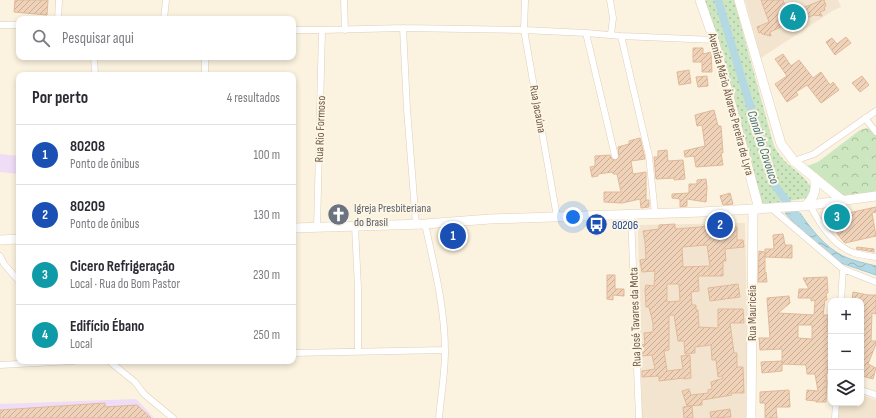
<!DOCTYPE html>
<html lang="pt">
<head>
<meta charset="utf-8">
<style>
	body { margin:0; font-family:"Sofia Sans Condensed",sans-serif; background:#f2f2f3; color:#2b2b33 }
	.controls { position:absolute; right:12px; bottom:12px; display:grid; overflow:hidden; border-radius:8px; box-shadow:0 2px 6px #0003 }
	.controls button { width:36px; height:36px; display:grid; place-items:center; padding:0; border:0; border-bottom:1px solid #e1e1e2; background:#fff; color:#2b2b33; font:20px sans-serif }
	.you { position:absolute; left:573px; top:217px; width:14px; height:14px; margin:-10px; border:3px solid #fff; border-radius:50%; background:#1a73e8; box-shadow:0 0 0 6px #1a73e833 }
	.badge { display:grid; place-items:center; width:26px; height:26px; border-radius:50%; background:#e17448; color:#fff; font-size:13px; font-weight:700 }
	.pin { position:absolute; translate:-50% -50%; border:2px solid #fff; box-shadow:0 1px 4px #0006 }
	.list { margin:0; padding:0; list-style:none }
	h2 { display:flex; justify-content:space-between; align-items:center; height:52px; margin:0; padding:0 16px; font-size:17px }
	h2 small { font-size:13px; font-weight:400; color:#7c7c81 }
	.list li { display:grid; grid-template-columns:26px 1fr auto; gap:12px; align-items:center; box-sizing:border-box; height:60px; padding:0 16px; border-top:1px solid #e1e1e2 }
	.list b { display:block; font-size:15px; white-space:nowrap }
	.list p { margin:0; font-size:13px; white-space:nowrap; color:#7c7c81 }
	.list em { font-size:13px; font-style:normal; color:#7c7c81 }
	.icon { flex:none; width:22px; height:22px; fill:none; stroke:currentColor; stroke-width:2; stroke-linecap:round; stroke-linejoin:round }
	.map { position:relative; flex:none; width:876px; height:418px; overflow:hidden }
	.search { position:absolute; background:#fff; box-shadow:0 2px 6px #0003; left:16px; top:16px; width:280px; height:44px; display:flex; align-items:center; gap:10px; box-sizing:border-box; padding:0 14px; border-radius:8px; color:#7c7c81; font-size:15px }
	.panel { position:absolute; background:#fff; box-shadow:0 2px 6px #0003; left:16px; top:72px; width:280px; height:292px; border-radius:8px }
	.map>svg:first-child { display:block }
	.residential { fill:#f2e4ce }
	.education { fill:#efdcf7 }
	.grass { fill:url(#grass-dots) }
	.park { fill:url(#park-crowns) }
	.water { fill:url(#water-waves); stroke:#9cc8d4 }
	.lines { fill:none; stroke-linecap:round; stroke-linejoin:round }
	.canal { stroke:#b5d9e3; stroke-width:8 }
	.building { fill:url(#building-hatch); stroke:#e1b999; fill-rule:evenodd }
	.street-casing { stroke:#decebc; stroke-width:7 }
	.secondary-casing { stroke:#e3d0ba; stroke-width:10 }
	.street { stroke:#fff; stroke-width:6 }
	.secondary { stroke:#fff; stroke-width:9 }
	.labels { text-anchor:middle; stroke-width:4; stroke-linejoin:round; paint-order:stroke }
	.street-label { font-size:12px; fill:#705948; stroke:#fef6e5 }
	.worship-label { font-size:12px; fill:#5b616d; stroke:#fef6e5; text-anchor:start }
	.transit-label { font-size:12px; fill:#164399; stroke:#fef6e5; text-anchor:start }
	.water-label { font-size:13px; font-style:italic; fill:#437483; stroke:#fef6e5 }
</style>
</head>
<body>
<div class="map">
<svg width="876" height="418" viewBox="0 0 876 418">
	<defs>
		<pattern id="grass-dots" width="8" height="8" patternUnits="userSpaceOnUse"><rect width="8" height="8" fill="#cce7bf"/><path d="M2 2h.1M6 6h.1" fill="none" stroke="#aabe9d" stroke-width="1.8" stroke-linecap="round"/></pattern>
		<pattern id="park-crowns" width="20" height="18" patternUnits="userSpaceOnUse"><rect width="20" height="18" fill="#cce7bf"/><path d="M2 6a3 3 0 1 1 6 0M12 15a3 3 0 1 1 6 0" fill="none" stroke="#aabe9d"/></pattern>
		<pattern id="water-waves" width="16" height="10" patternUnits="userSpaceOnUse"><rect width="16" height="10" fill="#b5d9e3"/><path d="M0 5q4-4 8 0t8 0" fill="none" stroke="#98b3ba"/></pattern>
		<pattern id="building-hatch" width="6" height="6" patternUnits="userSpaceOnUse"><rect width="6" height="6" fill="#efd2b8"/><path d="M-1 1l2-2M0 6l6-6M5 7l2-2" fill="none" stroke="#c6ad98"/></pattern>
	</defs>
	<rect width="100%" height="100%" fill="#fbf2df"/>
	<path class="residential" d="M745 0H838L841 7 834 10 761 58Z
		M745 223 749 418H642L638 225Z
		M861 395 876 400V418H838L839 403H861Z"/>
	<path class="education" d="M0 154 19 156V174L0 172Z
		M136 399 154 418H0V404Z"/>
	<path class="grass" d="M704 0H734L774 146C778 153 782 159 788 164 797 172 807 178 812 190L809 198 765 204 760 201Z"/>
	<path class="park" d="M867 128 870 129 876 134V194L846 199 804 167 818 162 860 130Z"/>
	<path class="water" d="M785 213H800C811 229 825 247 843 256 853 261 865 263 876 266V275L838 262 805 235Z"/>
	<g class="lines">
		<path class="canal" d="M718 0 774 184 801 222"/>
	</g>
	<path class="building" d="M15 0H48L47 15 14 12Z
		M761 0H783L788 14 822 0H824L826 6 824 7 825 10 820 12 822 16 814 15 806 18 802 25 799 19 770 32 771 36 762 34 761 32 759 33 757 27 769 22Z
		M846 37 851 43 835 55 826 42 832 38 837 44Z
		M693 48H703V54L711 52 712 72H702V62H693Z
		M783 54 791 66 799 60 813 78 821 72 830 85 833 82 839 90 821 103 807 85 796 92 798 95 787 102 775 84 787 76 775 59Z
		M689 70 691 83 679 85 677 72Z
		M707 76 708 86 698 87 696 77Z
		M862 76 869 85 860 92 852 83Z
		M714 110 718 126H721L723 153H721L723 165 696 167 694 156 685 157 684 151 705 146 702 125 697 126 695 115Z
		M640 138 645 159 631 161 633 174 646 172V200H649V207L641 208 640 199 622 203 604 202V192H621L617 174H613V172L598 174V176L592 177 590 167 595 166V156L610 155 612 159 616 160 619 157 618 147 629 144V141Z
		M667 150 668 161 683 160 685 179 674 180V178L656 179 654 157H658V151Z
		M706 179 707 188 706 202 687 199V206L680 207V199L672 198V194L689 193V184H697V180Z
		M730 193 733 204 723 205 720 196Z
		M876 207V212L872 213 876 236 845 243 838 235 834 221 825 223 822 217 837 213H839V215Z
		M727 222 728 227H737V240H743L744 247 725 249 726 261H723V276H698L699 291 691 292 692 305H696V310H698L699 327 718 328V309H743L744 323H730L734 353H737V367H743L744 393H731L732 395 702 400V405L687 406 682 391 689 389 691 395 708 393V390L712 389 711 382 723 378 722 376 718 377 716 360H712L711 345 695 347V353L685 354 684 341H678L674 315H669V350L664 351 667 371 683 369 681 356 690 355 691 378 684 379V378L659 381V376L642 377V371L655 369 652 355 641 356V345L645 344 644 333 653 332V323L649 307H646L645 289 646 285 654 286 655 271 642 272 640 260 646 259 645 242 643 231 659 229V225L675 224V229L700 227ZM707 245 710 266 683 267 682 247ZM667 284H679L680 301 667 302Z
		M783 234 785 245H792V258L765 257V249H774L773 235Z
		M857 247 874 249V252L856 249Z
		M759 251 765 252V273L766 272 767 282H758Z
		M607 275H615V289H624V296L613 295V300L607 299Z
		M827 277 828 293H826L827 300H825L823 315H828L827 329 829 328 830 345H831V362L827 363 828 373H826L827 382 826 402H816V401L806 400 807 390 818 391 815 374H807L806 365 782 364V371L762 373 761 362 782 361V363V349L760 350 759 338H770L767 298 789 296 790 303 778 313 814 315 815 300 811 301V298H798L799 289H809L803 278ZM798 325H812V339L798 338Z
		M738 284 740 297 710 301 708 288Z
		M853 292 868 295H876V314L872 313 871 341H876V344L868 364 876 368 873 379 862 376 861 378V301H852Z
		M789 390 790 407H776L777 418H765V403H760V392Z
		M105 403V407L137 405 151 418H0V410Z
		M692 406 693 418H684L683 407Z
		M730 409 731 417 711 418 710 412Z"/>
	<g class="lines">
		<defs>
			<path id="street" d="M344 0 345 30
				M525 0 524 30 557 217
				M610 0 613 18 611 34
				M58 19 59 0
				M164 19 166 0
				M0 25H19
				M403 28 407 109 416 224
				M293 30H322L403 28 524 30 586 33 621 36 714 40
				M586 33 615 156
				M621 36 649 156 655 214
				M94 57 95 75
				M205 75V57
				M865 118 876 132
				M794 161 814 154 876 111
				M810 205C819 223 833 246 854 253 861 255 869 256 876 257
				M771 208 843 269 876 282
				M631 215 639 418
				M425 224C434 265 445 308 445 351 445 373 441 396 439 418
				M355 226 358 288V351
				M317 228 322 30
				M0 256 4 264 19 281
				M841 301 843 269
				M293 353 445 350
				M109 361 135 382 144 394 173 418
				M0 365 73 361
				M861 390 876 395
				M835 418 836 403"/>
			<path id="secondary" d="M700 0 714 40 759 209
				M739 0 781 144 794 161 843 201
				M806 205C815 197 817 188 814 177
				M293 228 425 224 490 219 702 212 803 206 876 196
				M0 240 19 239
				M751 418 753 209"/>
		</defs>
		<use href="#street" class="street-casing"/>
		<use href="#secondary" class="secondary-casing"/>
		<use href="#street" class="street"/>
		<use href="#secondary" class="secondary"/>
	</g>
	<defs>
		<symbol id="church-disc" viewBox="-11 -11 22 22"><circle r="9.5" fill="#6b7280" stroke="#fef6e5"/><path d="M-1.2-6h2.4v3.5h3.3v2.4h-3.3V6h-2.4V-.1h-3.3v-2.4h3.3Z" fill="#fff"/></symbol>
		<symbol id="bus-disc" viewBox="-11 -11 22 22"><circle r="9.5" fill="#1a4fb4" stroke="#fef6e5"/><path d="M-5-6H5V4H4V6H2V4H-2V6H-4V4H-5ZM-3.5-4V0h7V-4ZM-3.5 1.2v1.5H-2V1.2ZM2 1.2v1.5H3.5V1.2Z" fill="#fff"/></symbol>
	</defs>
	<g fill-rule="evenodd">
		<use href="#church-disc" x="326" y="202" width="25" height="25"/>
		<use href="#bus-disc" x="584" y="212" width="25" height="25"/>
	</g>
	<g class="labels">
		<g class="street-label">
			<text transform="translate(731 104) rotate(75)" y="4">Avenida Mário Álvares Pereira de Lyra</text>
			<text transform="translate(538 109) rotate(80)" y="4">Rua Jacaúna</text>
			<text transform="translate(320 129) rotate(-88)" y="4">Rua Rio Formoso</text>
			<text transform="translate(752 313) rotate(-90)" y="4">Rua Mauricéia</text>
			<text transform="translate(635 317) rotate(-92)" y="4">Rua José Tavares da Mota</text>
		</g>
		<g class="worship-label">
			<text x="354" y="212">Igreja Presbiteriana<tspan x="354" dy="14">do Brasil</tspan></text>
		</g>
		<g class="transit-label">
			<text x="612" y="229">80206</text>
		</g>
		<g class="water-label">
			<text transform="translate(764 147) rotate(72)" y="5">Canal do Cavouco</text>
		</g>
	</g>
</svg>
<div class="controls">
<button>+</button>
<button>−</button>
<button><svg class="icon" aria-label="layers" viewBox="0 0 24 24"><path d="M12 4l9 5-9 5-9-5zM3 14l9 5 9-5"/></svg></button>
</div>
<div class="you"></div>
<div class="pin badge" style="left:453px;top:236px;background:#1a4fb4">1</div>
<div class="pin badge" style="left:720px;top:225px;background:#1a4fb4">2</div>
<div class="pin badge" style="left:837px;top:217px;background:#0f9aa8">3</div>
<div class="pin badge" style="left:793px;top:17px;background:#0f9aa8">4</div>
<div class="search"><svg class="icon" aria-label="search" viewBox="0 0 24 24"><circle cx="10" cy="10" r="6"/><path d="M15 15l6 6"/></svg>Pesquisar aqui</div>
<section class="panel">
<h2>Por perto<small>4 resultados</small></h2>
<ul class="list">
<li><span class="badge" style="background:#1a4fb4">1</span><div><b>80208</b><p>Ponto de ônibus</p></div><em>100 m</em></li>
<li><span class="badge" style="background:#1a4fb4">2</span><div><b>80209</b><p>Ponto de ônibus</p></div><em>130 m</em></li>
<li><span class="badge" style="background:#0f9aa8">3</span><div><b>Cicero Refrigeração</b><p>Local · Rua do Bom Pastor</p></div><em>230 m</em></li>
<li><span class="badge" style="background:#0f9aa8">4</span><div><b>Edifício Ébano</b><p>Local</p></div><em>250 m</em></li>
</ul>
</section>
</div>
</body>
</html>
